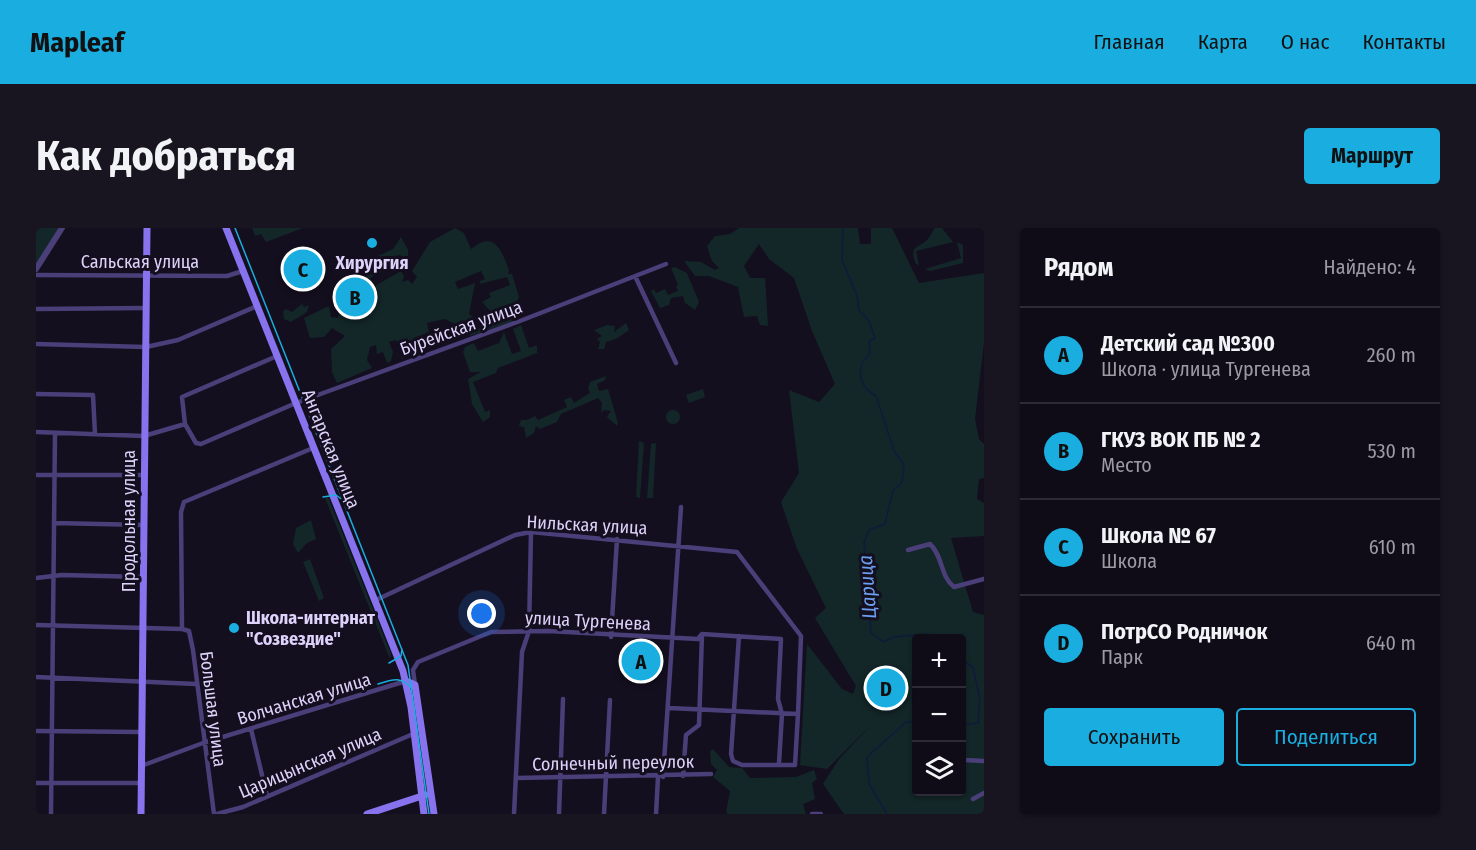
<!DOCTYPE html>
<html lang="ru">
<head>
<meta charset="utf-8">
<style>
	body { margin:0; font-family:"Fira Sans Condensed",sans-serif; background:#181420; color:#f1f3f6 }
	.controls { position:absolute; right:18px; bottom:18px; display:grid; overflow:hidden; border-radius:6px; box-shadow:0 2px 4px #0004 }
	.controls button { width:54px; height:54px; display:grid; place-items:center; padding:0; border:0; border-bottom:2px solid #2f2b36; background:#0f0b17; color:#f1f3f6; font:30px sans-serif }
	.you { position:absolute; left:446px; top:386px; width:21px; height:21px; margin:-15px; border:4px solid #fff; border-radius:50%; background:#1a73e8; box-shadow:0 0 0 9px #1a73e833 }
	.badge { display:grid; place-items:center; width:39px; height:39px; border-radius:50%; background:#19aedf; color:#111; font-size:20px; font-weight:700 }
	.pin { position:absolute; translate:-50% -50%; border:3px solid #fff; box-shadow:0 2px 6px #0006 }
	.list { margin:0; padding:0; list-style:none }
	h2 { display:flex; justify-content:space-between; align-items:center; height:78px; margin:0; padding:0 24px; font-size:26px }
	h2 small { font-size:20px; font-weight:400; color:#9b9ba1 }
	.list li { display:grid; grid-template-columns:39px 1fr auto; gap:18px; align-items:center; box-sizing:border-box; height:96px; padding:0 24px; border-top:2px solid #2f2b36 }
	.list b { display:block; font-size:22px; white-space:nowrap }
	.list p { margin:0; font-size:20px; white-space:nowrap; color:#9b9ba1 }
	.list em { font-size:20px; font-style:normal; color:#9b9ba1 }
	.actions { display:flex; gap:12px; padding:18px 24px }
	.actions a { flex:1; padding:14px 0; border:2px solid #19aedf; border-radius:6px; text-align:center; font-size:21px; color:#19aedf }
	.actions .main { background:#19aedf; color:#111 }
	.icon { flex:none; width:33px; height:33px; fill:none; stroke:currentColor; stroke-width:2; stroke-linecap:round; stroke-linejoin:round }
	.map { position:relative; flex:none; width:948px; height:586px; overflow:hidden; border-radius:6px }
	header { display:flex; align-items:center; gap:36px; box-sizing:border-box; height:84px; padding:0 30px; background:#19aedf; color:#111 }
	header strong { font-size:28px }
	nav { display:flex; gap:33px; margin-inline-start:auto; font-size:21px }
	.intro { display:flex; align-items:center; justify-content:space-between; box-sizing:border-box; height:144px; padding:0 36px }
	h1 { margin:0; font-size:42px }
	.button { padding:15px 27px; border-radius:6px; background:#19aedf; color:#111; font-size:21px; font-weight:700 }
	main { display:flex; gap:36px; padding:0 36px }
	aside { flex:1; background:#0f0b17; border-radius:6px; box-shadow:0 2px 4px #0004 }
	.map>svg:first-child { display:block }
	.green { fill:#132628; fill-rule:evenodd }
	.lines { fill:none; stroke-linecap:round; stroke-linejoin:round }
	.stream { stroke:#101a3c; stroke-width:1.5 }
	.minor { stroke:#4a3f79; stroke-width:4.5 }
	.tertiary { stroke:#4a3f79; stroke-width:6 }
	.secondary { stroke:#8873ef; stroke-width:7 }
	.tram { stroke:#19aedf; stroke-width:1.5 }
	.poi-dot { fill:#19aedf; stroke:#140f1f; stroke-width:2 }
	.labels { text-anchor:middle; stroke-width:6; stroke-linejoin:round; paint-order:stroke }
	.street-label { font-size:18px; fill:#dcd2fa; stroke:#140f1f }
	.poi-label { font-size:18px; font-weight:bold; fill:#dcd2fa; stroke:#140f1f }
	.water-label { font-size:20px; font-style:italic; fill:#6b9eee; stroke:#140f1f }
</style>
</head>
<body>
<header>
<strong>Mapleaf</strong>
<nav><a>Главная</a><a>Карта</a><a>О нас</a><a>Контакты</a></nav>
</header>
<div class="intro"><h1>Как добраться</h1><a class="button">Маршрут</a></div>
<main>
<div class="map">
<svg width="948" height="586" viewBox="0 0 948 586">
	<rect width="100%" height="100%" fill="#140f1f"/>
	<path class="green" d="M0 0H24L0 36Z
		M216 0H267L230 14 225 6 219 8Z
		M419 0 428 5 435 21C458 2 465 21 473 42L472 46H476L483 69C478 77 480 86 475 94L434 108 433 104 475 88 472 80 457 86 446 74 455 69 453 65 474 57 471 49 444 56V53L449 51 445 43 419 54 422 61 439 55 433 86 439 90 419 96 409 91 391 95 393 104 378 110 381 125 365 131 367 128 360 112 353 114 357 124 355 133 351 135 347 124 341 126 340 117 334 119 331 132 336 140 301 155 296 144 295 121 309 108 296 100 288 109 274 110 268 90 293 78 295 89 302 90 304 81 332 67 334 70 342 66 339 58 365 43 368 48 366 54 372 52 376 56 381 49 376 43 394 14Z
		M703 0H822L824 16H835V0H856L883 55 948 45V115L939 191 943 211 948 216V250L943 251 941 271 948 275V308L915 310 937 384 948 387V586H808L787 556 803 531 837 495 791 541 764 537 771 416 806 461 817 466 820 458 779 390 790 380 761 321 745 274 763 245 753 162 783 174 799 156 776 103 758 50 733 31 723 16 708 38 714 50H729L732 98 724 97 721 88 708 89 702 59 673 48H659L648 33 665 34 679 42 683 40 676 33 671 18 679 8 694 6ZM880 410H926V564H880Z
		M899 0H906L917 14 880 23 883 37 880 36C873 18 880 21 890 13 894 10 896 3 899 0Z
		M365 9 372 22V33L364 27 359 28 360 36 334 50 336 54 317 64 316 60 326 55 336 40 335 37 329 40V34L357 21Z
		M921 14 927 17V35L894 43 889 41 925 30Z
		M639 39 651 45 663 74 659 82 649 75 647 68 635 70 633 77 624 80 615 63 618 61 620 65 629 61 632 67 642 63 640 58 642 57 635 40Z
		M266 76 268 79 273 77 271 84 255 94 248 91 247 83 250 81 256 84Z
		M590 95 593 102 580 111 570 114 568 121H562L564 114 561 111 566 108 558 102 571 97 579 98 578 104Z
		M485 97 493 120 501 117V125L462 140 460 145 437 154 449 184 454 182V189L447 194 436 176 432 151 445 144H434L427 124 429 119 438 115 442 123 463 115 468 104 476 126 485 123 477 101Z
		M570 148 569 152 561 156 563 163 572 161 582 195 581 198 571 189 575 183 568 182 565 185 566 175 562 170 525 186 521 194 504 201 500 198 498 205 490 210 488 199 483 198 485 192H491L499 188 502 192 531 179 528 172 535 169 538 175 554 165 552 161 554 154Z
		M667 161 669 169 653 175 650 167Z
		M630 189a7 7 0 1 1 14 0a7 7 0 1 1-14 0Z
		M603 213 608 215 604 270 600 269Z
		M620 215 617 270H611L615 216Z
		M292 269 355 426 354 431 289 270Z
		M275 292 280 311 271 315 262 325 257 316 260 300Z
		M274 331 288 370 283 373 267 334Z
		M677 521 693 539 706 540 714 550 760 549 778 542 781 551 776 555 779 571 767 576 770 586H692L690 584 694 563 677 549 681 542 675 536 674 523Z"/>
	<g class="lines">
		<path class="stream" d="M807 0 806 32 821 68 823 82 833 93 839 110 833 113 834 126C818 139 823 159 840 168L858 223 868 237 866 255 857 262 849 296 833 302 828 314 835 405 848 414 858 409 893 406 898 410
			M926 432 937 439 944 472 942 495 926 497
			M851 586 833 556 831 529 870 494H880"/>
		<path class="minor" d="M0 47 191 48 207 43
			M599 48 640 135
			M0 81 110 80
			M0 116 110 119 142 112 221 78
			M241 128 146 169 149 196 160 215 165 216 260 175 484 93 630 36
			M0 166 57 167 59 206
			M0 204 108 208 149 196
			M0 247H108
			M18 295 108 297
			M872 322 894 316C907 328 904 348 918 359L948 351
			M0 350 26 347 107 349
			M340 372 479 307 495 304 701 324 765 408 762 486 633 480
			M0 397 146 401
			M703 408 695 526 697 533 706 537H759L762 486
			M575 409 581 311
			M0 449 160 456
			M379 457 377 442 382 434 455 404 512 403 662 411 666 406 745 411 742 471 746 486 743 535
			M215 501 231 568
			M0 503 105 504
			M928 532 948 533
			M105 538 167 515 370 453
			M647 548 650 507 663 497 666 406
			M627 549 645 279
			M480 550 675 546
			M0 555H105
			M937 571 948 565
			M15 586 19 205
			M178 586 157 422 153 403 146 401 145 284 148 274 277 220
			M181 586 207 579 377 506
			M478 586 486 424 493 403 495 304
			M523 586 527 471
			M568 586 574 472
			M620 586 622 549
			M776 586H785"/>
		<path class="tertiary" d="M0 41 26 0"/>
		<path class="secondary" d="M190 0 367 443 375 479 388 586
			M370 453 379 457 398 586
			M105 586 111 0
			M331 586 389 567"/>
		<path class="tram" d="M199 0 372 437 393 586
			M287 269 300 267 309 274
			M353 435 365 428 366 421
			M342 456C357 451 366 448 376 461"/>
	</g>
	<g class="poi-dot">
		<circle cx="336" cy="15" r="6"/>
		<circle cx="198" cy="400" r="6"/>
	</g>
	<g class="labels">
		<g class="street-label">
			<text x="104" y="40">Сальская улица</text>
			<text transform="translate(425 100) rotate(-20)" y="6">Бурейская улица</text>
			<text transform="translate(295 221) rotate(68)" y="6">Ангарская улица</text>
			<text transform="translate(93 293) rotate(-90)" y="6">Продольная улица</text>
			<text transform="translate(551 297) rotate(3)" y="6">Нильская улица</text>
			<text transform="translate(552 393) rotate(3)" y="6">улица Тургенева</text>
			<text transform="translate(268 471) rotate(-17)" y="6">Волчанская улица</text>
			<text transform="translate(177 481) rotate(83)" y="6">Большая улица</text>
			<text transform="translate(274 535) rotate(-23)" y="6">Царицынская улица</text>
			<text transform="translate(577 535) rotate(-1)" y="6">Солнечный переулок</text>
		</g>
		<g class="poi-label">
			<text x="336" y="41">Хирургия</text>
			<text x="210" y="396" text-anchor="start">Школа-интернат<tspan x="210" dy="21">"Созвездие"</tspan></text>
		</g>
		<g class="water-label">
			<text transform="translate(831 359) rotate(-94)" y="7">Царица</text>
		</g>
	</g>
</svg>
<div class="controls">
<button>+</button>
<button>−</button>
<button><svg class="icon" aria-label="layers" viewBox="0 0 24 24"><path d="M12 4l9 5-9 5-9-5zM3 14l9 5 9-5"/></svg></button>
</div>
<div class="you"></div>
<div class="pin badge" style="left:605px;top:433px">A</div>
<div class="pin badge" style="left:319px;top:69px">B</div>
<div class="pin badge" style="left:267px;top:41px">C</div>
<div class="pin badge" style="left:850px;top:460px">D</div>
</div>
<aside>
<h2>Рядом<small>Найдено: 4</small></h2>
<ul class="list">
<li><span class="badge">A</span><div><b>Детский сад №300</b><p>Школа · улица Тургенева</p></div><em>260 m</em></li>
<li><span class="badge">B</span><div><b>ГКУЗ ВОК ПБ № 2</b><p>Место</p></div><em>530 m</em></li>
<li><span class="badge">C</span><div><b>Школа № 67</b><p>Школа</p></div><em>610 m</em></li>
<li><span class="badge">D</span><div><b>ПотрСО Родничок</b><p>Парк</p></div><em>640 m</em></li>
</ul>
<div class="actions"><a class="main">Сохранить</a><a>Поделиться</a></div>
</aside>
</main>
</body>
</html>
